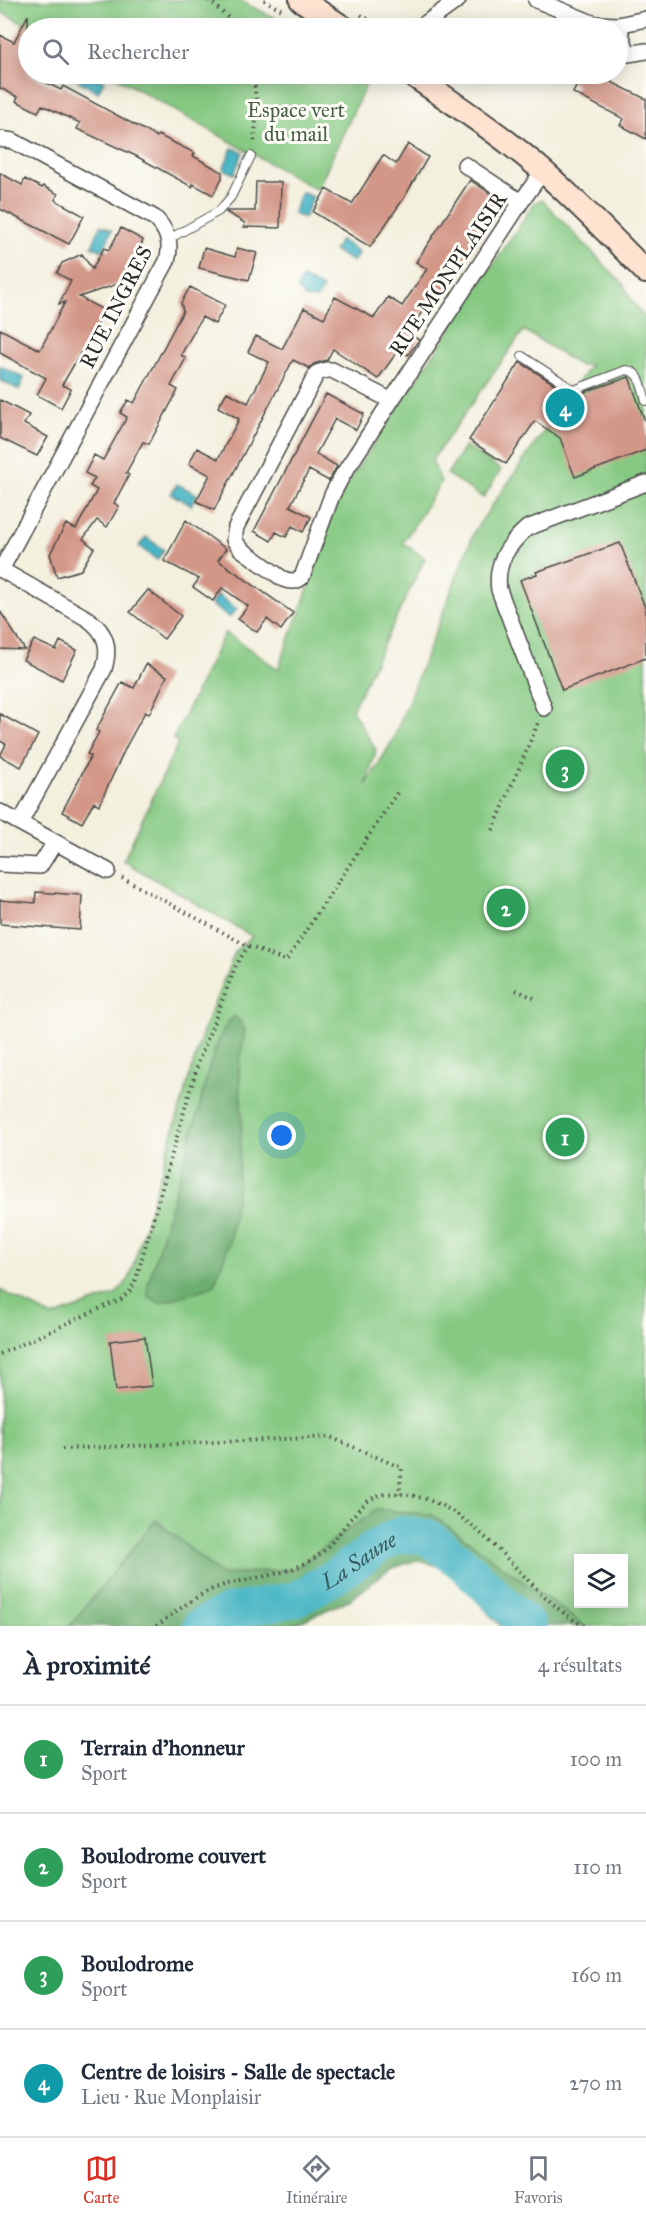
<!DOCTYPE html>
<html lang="fr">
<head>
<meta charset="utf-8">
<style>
	body { margin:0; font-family:"IM FELL Great Primer",serif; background:#f2f2f3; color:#1f2937 }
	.controls { position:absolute; right:18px; bottom:18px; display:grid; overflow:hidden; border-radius:0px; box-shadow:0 3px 15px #0003 }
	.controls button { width:54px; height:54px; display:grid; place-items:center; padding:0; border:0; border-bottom:2px solid #e0e1e3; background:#fff; color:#1f2937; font:30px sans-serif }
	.you { position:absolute; left:282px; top:1136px; width:21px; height:21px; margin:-15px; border:4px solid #fff; border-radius:50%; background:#1a73e8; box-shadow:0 0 0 9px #1a73e833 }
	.badge { display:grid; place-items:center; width:39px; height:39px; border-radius:50%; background:#d93025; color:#fff; font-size:20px; font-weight:700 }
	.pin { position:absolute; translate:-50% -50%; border:3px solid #fff; box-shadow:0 2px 6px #0006 }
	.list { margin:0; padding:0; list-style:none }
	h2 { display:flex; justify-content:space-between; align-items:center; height:78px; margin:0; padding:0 24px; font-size:26px }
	h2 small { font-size:20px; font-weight:400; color:#747a83 }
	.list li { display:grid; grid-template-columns:39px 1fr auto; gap:18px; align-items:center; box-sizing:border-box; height:108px; padding:0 24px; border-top:2px solid #e0e1e3 }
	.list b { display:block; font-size:22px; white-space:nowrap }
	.list p { margin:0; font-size:20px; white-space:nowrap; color:#747a83 }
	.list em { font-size:20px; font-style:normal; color:#747a83 }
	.icon { flex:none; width:33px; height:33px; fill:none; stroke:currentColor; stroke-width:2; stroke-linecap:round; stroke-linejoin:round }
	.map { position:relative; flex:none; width:646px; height:1626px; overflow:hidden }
	.search { position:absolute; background:#fff; box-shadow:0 3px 15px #0003; left:18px; right:18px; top:18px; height:66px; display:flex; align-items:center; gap:15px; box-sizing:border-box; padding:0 21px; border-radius:33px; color:#747a83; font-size:22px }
	.sheet { height:510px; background:#fff }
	nav { display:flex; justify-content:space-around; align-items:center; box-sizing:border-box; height:84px; border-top:2px solid #e0e1e3; background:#fff; font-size:16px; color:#747a83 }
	nav a { display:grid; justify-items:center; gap:3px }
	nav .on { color:#d93025 }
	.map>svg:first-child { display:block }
	.green { fill:#85c982; stroke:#587a56; stroke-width:1.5; fill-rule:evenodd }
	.forest { fill:#6cad70; stroke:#4c6c4e; stroke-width:1.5 }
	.water { fill:#49b6c5; stroke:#3a7078; stroke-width:1.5 }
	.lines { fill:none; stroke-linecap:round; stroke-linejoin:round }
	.river { stroke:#49b6c5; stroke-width:36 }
	.building { fill:#d39788 }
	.lane-casing { stroke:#494946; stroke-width:10 }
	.street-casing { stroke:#494946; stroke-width:18 }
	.secondary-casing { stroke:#494946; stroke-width:26 }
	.path { stroke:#494946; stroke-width:4; stroke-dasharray:1.5 4.5; stroke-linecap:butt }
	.lane { stroke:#fff; stroke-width:8 }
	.street { stroke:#fff; stroke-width:15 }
	.secondary { stroke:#fee3d1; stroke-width:22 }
	.labels { text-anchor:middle; stroke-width:6; stroke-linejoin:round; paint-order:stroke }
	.park-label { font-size:21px; fill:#4a6249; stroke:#fdfcf7 }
	.street-label { font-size:21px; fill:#2b2b2b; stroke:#fdfcf7 }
	.water-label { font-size:22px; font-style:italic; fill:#365c61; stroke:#fdfcf7 }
</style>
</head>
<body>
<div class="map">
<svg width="646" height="1626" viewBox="0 0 646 1626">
	<rect width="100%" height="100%" fill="#fdfcf7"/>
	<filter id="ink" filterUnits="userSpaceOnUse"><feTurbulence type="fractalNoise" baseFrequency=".0167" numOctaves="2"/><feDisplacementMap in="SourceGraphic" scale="12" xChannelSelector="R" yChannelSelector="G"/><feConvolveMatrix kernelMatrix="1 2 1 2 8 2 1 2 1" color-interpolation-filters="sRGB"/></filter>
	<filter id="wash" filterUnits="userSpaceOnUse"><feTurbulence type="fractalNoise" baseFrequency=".008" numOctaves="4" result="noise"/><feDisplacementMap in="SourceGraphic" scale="24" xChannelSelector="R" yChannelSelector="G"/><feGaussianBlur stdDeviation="1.35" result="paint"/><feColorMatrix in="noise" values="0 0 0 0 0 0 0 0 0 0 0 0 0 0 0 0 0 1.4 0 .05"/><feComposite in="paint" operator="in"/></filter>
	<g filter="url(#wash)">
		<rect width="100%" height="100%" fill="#f3f0de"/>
		<path class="green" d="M0 0H239L294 28H31L0 11Z
			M110 74H371L317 190Z
			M542 200 624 285 632 301 646 319V1626H585L432 1515 294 1569 221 1575 156 1520 70 1626H0V1290L52 1317 115 1295 129 1279 204 1028 236 950 252 936 123 861 178 743 173 739 225 632 278 669 303 603 332 515 345 487 535 202ZM524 330 580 366 591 364 475 530 393 740 366 785 376 750 352 710 425 558 403 543 441 482 432 460ZM578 1558H624V1604H578Z
			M465 446 501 470 483 498 447 474Z"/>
		<path class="forest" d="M234 1016 240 1021 245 1030 239 1066 242 1124 237 1191 229 1243 214 1286 160 1303 148 1296V1284C164 1229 180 1174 196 1119 205 1090 212 1037 234 1016Z
			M377 1509 432 1515 585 1626H501L445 1568 417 1560 390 1569 351 1599 291 1626H70L156 1520 221 1575 294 1569Z"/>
		<path class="water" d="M82 74H89L104 81 98 92 78 81Z
			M232 148 243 152 234 174 223 169Z
			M301 192 313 197 304 218 293 214Z
			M101 225 112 230 103 251 92 246Z
			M340 240 359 252 353 262 334 251Z
			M302 278 323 288 317 299 305 298 297 288Z
			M0 366 24 378 19 390 0 380Z
			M177 484 197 494 191 505 171 494Z
			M146 537 164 550 157 560 139 546Z
			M218 595 237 609 229 618 211 604Z"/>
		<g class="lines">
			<path class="river" id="s1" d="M200 1626 228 1612 296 1599 334 1577 377 1547 401 1534 428 1537 463 1564 528 1626"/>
		</g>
		<g id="blocks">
			<path class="building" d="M28 15V74L61 90 63 86 157 137 158 135 195 153 193 156 222 172V178L213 195 193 184 192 187 136 156 77 129 80 123 42 105 38 112 16 101 18 97 0 88V35L14 42Z
				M555 74H605L603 78 646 99V139L620 125 624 119 573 93 577 85Z
				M408 144 428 157 404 198 370 247 313 212 326 189 352 204 383 155 396 164Z
				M0 173 22 185 25 179 42 188 43 186 58 194 55 200 84 216 69 244 0 209Z
				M470 180 497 198 488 213 495 217 440 300 433 295 408 333 419 340 408 355 399 349 378 379 333 349 327 360 314 364 309 368 293 360 214 510 196 501 210 475 189 464 197 448 218 459 239 419 218 407 227 392 248 403 269 362 248 352 256 336 282 349 304 308 324 318 335 297 374 318 388 297 402 306 427 269 416 262Z
				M256 182H281L280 228 244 227 245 223 226 212 227 211H255Z
				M121 228 143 240 133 265 129 263 118 284 79 297 105 311 62 385 71 389 61 408 37 395 46 378 0 353V329L40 350 65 302 59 304 71 281 57 273 62 263 82 254 92 269 104 248 109 250Z
				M204 248 235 257 237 248 257 253 249 280 199 268Z
				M190 287 225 305 215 324 202 317 181 355 186 358 171 386 178 390 149 444 143 442 126 473 129 475 114 503 119 506 107 527 97 520 83 539 94 548 81 570 57 577 50 554 66 524 76 529 97 490 90 486 95 478 85 473 94 455 103 460 127 417 120 413 128 400 134 403 154 366 183 311 181 303Z
				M520 362 573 396 629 377 646 424V450L575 477 560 438 535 421 506 464 469 440Z
				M326 394 364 414 356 430 335 419 316 454 337 466 329 481 309 470 290 506 311 517 303 532 292 526 286 537 276 532 271 541 254 531Z
				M0 400 29 415 24 424 48 437 37 456 0 438Z
				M186 520 226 549 218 560 293 613 281 630 267 619 257 632 238 619 248 606 222 588 213 601 193 587 199 579 164 561Z
				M620 543 646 610V658L562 690 520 580 537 574 536 572Z
				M148 590 181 616 164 639 130 612Z
				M0 611 25 650 0 649Z
				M34 640 56 650 60 641 77 650 62 680 23 660Z
				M146 664 167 676 149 714 145 712 127 745 99 805 94 802 82 823 62 812 91 756 87 754 99 732 96 730 122 682 134 688Z
				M0 714 38 735 21 767 0 756 6 744 0 741Z
				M36 892 82 895 80 930 0 924V900L35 903Z
				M145 1337 152 1386 116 1390 110 1341Z"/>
		</g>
	</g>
	<g filter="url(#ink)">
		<use href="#blocks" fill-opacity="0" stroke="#494946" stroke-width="1.5"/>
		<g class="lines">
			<defs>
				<path id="lane" d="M169 239 219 211 231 197 251 156
					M522 356 574 390 626 370C641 371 642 389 646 401"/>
				<path id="street" d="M536 0 595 24 618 25 646 19
					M618 25 628 54 646 51
					M419 28 458 0
					M0 139 13 141 155 218C168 231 172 244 167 261L1 570
					M465 165 521 202
					M390 400 332 370H327L317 373 236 527 234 540 241 549 283 579C291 582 296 582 302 577L332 495 342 476 521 202 543 171
					M0 569 88 619C107 633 110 648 104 669L20 823
					M544 708 499 590C495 563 508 545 527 528L646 483
					M0 812 108 871
					M0 864 40 866 55 842"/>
				<path id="secondary" d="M301 0 344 28
					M411 74C456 105 503 136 544 172 580 204 613 238 646 272"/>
			</defs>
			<use href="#lane" class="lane-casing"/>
			<use href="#street" class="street-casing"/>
			<use href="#secondary" class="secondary-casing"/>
			<path class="path" d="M209 0 239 28
				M264 0 284 11
				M361 15 383 28
				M253 74 257 108 254 144
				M493 830 538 723
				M122 878 248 946 286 961 399 790
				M516 990 534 998
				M0 1354 121 1299 129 1292 135 1282 199 1060 236 965 248 946
				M62 1449 330 1437 402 1468 399 1494
				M156 1626C177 1612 196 1594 221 1586 254 1576 292 1576 320 1554 339 1539 358 1500 381 1495 404 1489 440 1502 458 1515 489 1537 514 1567 541 1593 554 1605 568 1618 584 1626"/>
			<use href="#lane" class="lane"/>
			<use href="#street" class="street"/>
			<use href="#secondary" class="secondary"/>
		</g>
	</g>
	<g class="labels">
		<g class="park-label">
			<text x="296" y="117">Espace vert<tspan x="296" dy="24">du mail</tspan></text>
		</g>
		<g class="street-label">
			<text transform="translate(448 274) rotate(-56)" y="7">RUE MONPLAISIR</text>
			<text transform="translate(116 307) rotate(-63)" y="7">RUE INGRES</text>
		</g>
		<g class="water-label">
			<text dy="8" stroke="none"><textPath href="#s1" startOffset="174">La Saune</textPath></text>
		</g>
	</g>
</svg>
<div class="controls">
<button><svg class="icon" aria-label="layers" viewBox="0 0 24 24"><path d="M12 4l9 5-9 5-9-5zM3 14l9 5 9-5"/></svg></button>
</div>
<div class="you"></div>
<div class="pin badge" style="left:565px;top:1137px;background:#2e9e5b">1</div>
<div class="pin badge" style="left:506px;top:908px;background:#2e9e5b">2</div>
<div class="pin badge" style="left:565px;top:769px;background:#2e9e5b">3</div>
<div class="pin badge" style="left:565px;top:408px;background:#0f9aa8">4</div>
<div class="search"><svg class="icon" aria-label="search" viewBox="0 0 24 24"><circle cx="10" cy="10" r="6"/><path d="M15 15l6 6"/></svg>Rechercher</div>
</div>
<section class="sheet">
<h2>À proximité<small>4 résultats</small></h2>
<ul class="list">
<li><span class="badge" style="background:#2e9e5b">1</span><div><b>Terrain d'honneur</b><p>Sport</p></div><em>100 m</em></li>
<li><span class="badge" style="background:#2e9e5b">2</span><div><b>Boulodrome couvert</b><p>Sport</p></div><em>110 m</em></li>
<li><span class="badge" style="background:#2e9e5b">3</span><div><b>Boulodrome</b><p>Sport</p></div><em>160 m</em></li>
<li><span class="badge" style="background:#0f9aa8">4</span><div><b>Centre de loisirs - Salle de spectacle</b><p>Lieu · Rue Monplaisir</p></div><em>270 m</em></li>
</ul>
</section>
<nav>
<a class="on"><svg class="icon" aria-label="map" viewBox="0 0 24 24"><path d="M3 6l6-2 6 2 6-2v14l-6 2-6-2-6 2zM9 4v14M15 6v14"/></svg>Carte</a>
<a><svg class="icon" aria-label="directions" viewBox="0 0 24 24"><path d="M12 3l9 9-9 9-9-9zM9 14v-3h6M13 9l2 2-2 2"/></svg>Itinéraire</a>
<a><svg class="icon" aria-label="saved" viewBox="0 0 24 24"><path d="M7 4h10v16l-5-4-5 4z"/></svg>Favoris</a>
</nav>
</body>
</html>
